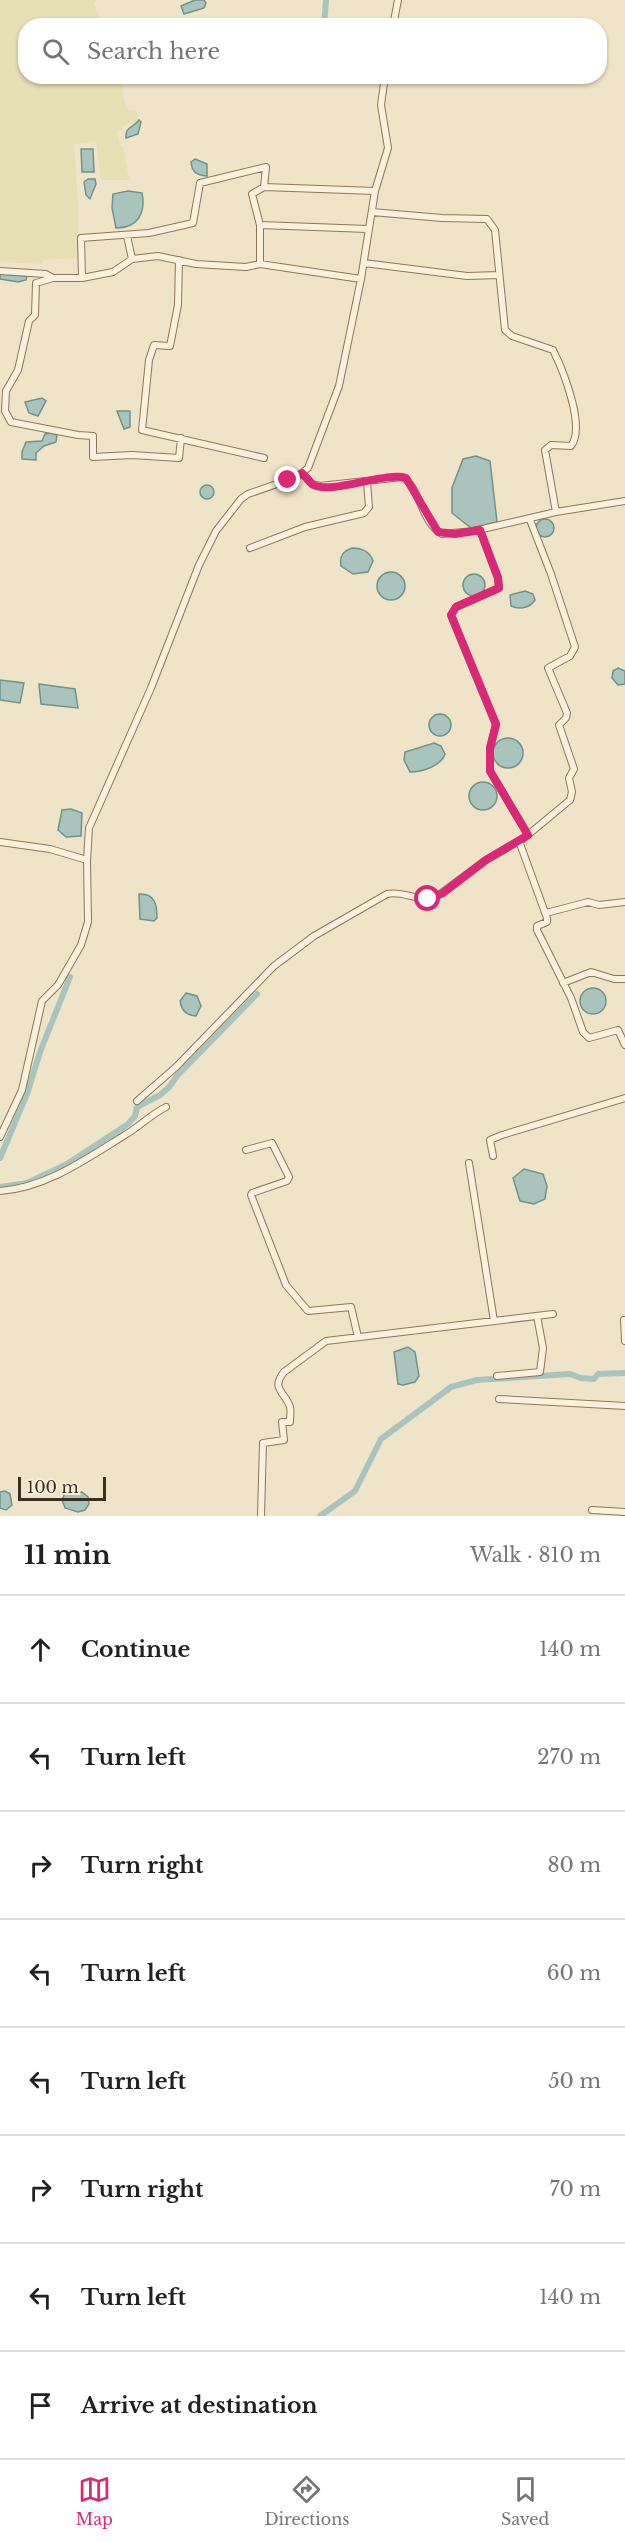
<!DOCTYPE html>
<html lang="en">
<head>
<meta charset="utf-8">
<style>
	body { margin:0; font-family:"Libre Baskerville",serif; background:#f6f6f6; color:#202124 }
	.scale { position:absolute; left:18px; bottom:15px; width:88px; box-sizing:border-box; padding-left:6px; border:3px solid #3d2e20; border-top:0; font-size:16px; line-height:21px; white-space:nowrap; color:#3d2e20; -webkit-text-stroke:4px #f7eed8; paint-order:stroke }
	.stop { position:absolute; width:18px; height:18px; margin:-14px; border:4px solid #db2777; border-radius:50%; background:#fff }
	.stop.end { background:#db2777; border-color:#fff; box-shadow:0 2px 6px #0008 }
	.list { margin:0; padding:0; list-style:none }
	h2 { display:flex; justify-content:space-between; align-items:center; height:78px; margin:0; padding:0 24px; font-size:26px }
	h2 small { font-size:20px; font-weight:400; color:#757577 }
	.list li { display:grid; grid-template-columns:39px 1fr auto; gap:18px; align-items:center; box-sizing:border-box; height:108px; padding:0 24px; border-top:2px solid #e0e0e0 }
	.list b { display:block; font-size:22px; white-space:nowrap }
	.list em { font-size:20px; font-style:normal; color:#757577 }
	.icon { flex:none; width:33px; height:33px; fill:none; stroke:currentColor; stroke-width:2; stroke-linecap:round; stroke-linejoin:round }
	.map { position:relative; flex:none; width:625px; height:1516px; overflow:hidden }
	.search { position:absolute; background:#fff; box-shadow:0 2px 4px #0004; left:18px; right:18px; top:18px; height:66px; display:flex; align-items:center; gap:15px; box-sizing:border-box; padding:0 21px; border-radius:24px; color:#757577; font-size:22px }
	.sheet { height:942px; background:#fff }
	nav { display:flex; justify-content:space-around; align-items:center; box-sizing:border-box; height:84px; border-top:2px solid #e0e0e0; background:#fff; font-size:16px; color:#757577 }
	nav a { display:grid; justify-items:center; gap:3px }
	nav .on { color:#db2777 }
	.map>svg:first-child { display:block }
	.farmland { fill:#e6deb5 }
	.water { fill:#a9c4bc; stroke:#6f938a; stroke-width:1.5 }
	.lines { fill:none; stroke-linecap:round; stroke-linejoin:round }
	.canal { stroke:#a9c4bc; stroke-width:6 }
	.minor-casing { stroke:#8d765c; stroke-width:8 }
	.minor { stroke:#faf1dc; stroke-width:6 }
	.route { stroke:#db2777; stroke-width:8 }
</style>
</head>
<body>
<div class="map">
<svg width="625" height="1516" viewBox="0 0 625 1516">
	<rect width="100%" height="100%" fill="#f0e4c8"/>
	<path class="farmland" d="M0 0H96L94 3 97 12 105 25 26 26V76L124 77 120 78 125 103 129 110H136L138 116 137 122 124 125 122 130 117 131 121 146 124 148 129 180H101L96 142 74 144 78 201 79 258 44 260 43 264 0 262Z"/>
	<path class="water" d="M195 0H204L206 3 204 8 184 14 181 6Z
		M139 120 141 122 138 134 126 138C125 126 134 128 139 120Z
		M81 149H93L94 172H82Z
		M195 159 207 164V176C196 175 192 172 191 162Z
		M88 179H95L96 184 90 199 86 195 84 182Z
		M128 191 142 193C146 213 138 228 116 228L112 208 113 194Z
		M0 274 27 276 26 280 18 282 0 279Z
		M42 398 46 401 38 416 29 413 25 402Z
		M117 411H130V427L124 429Z
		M51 433 57 435 56 442 44 446 36 453V460L22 459V452L26 442 42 441 45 434Z
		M476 456 490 461 497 522 471 528 452 513V488L463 459Z
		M200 492a7 7 0 1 1 14 0a7 7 0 1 1-14 0Z
		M536 528a9 9 0 1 1 18 0a9 9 0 1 1-18 0Z
		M352 548C362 548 370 552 373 561L368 572 353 574 341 566C339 556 343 551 352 548Z
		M377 586a14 14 0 1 1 28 0a14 14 0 1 1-28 0Z
		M463 585a11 11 0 1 1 22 0a11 11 0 1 1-22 0Z
		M525 591 533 594 535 600C530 608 519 610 511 606L510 595Z
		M618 668 625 671V684L618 685 612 678 613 671Z
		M0 680 24 683 20 703 0 700Z
		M39 684 75 689 78 708 41 704Z
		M429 725a11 11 0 1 1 22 0a11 11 0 1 1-22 0Z
		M493 753a15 15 0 1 1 30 0a15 15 0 1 1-30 0Z
		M434 743 441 746 445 754C441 766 422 772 410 772L404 760 405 752Z
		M469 796a14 14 0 1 1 28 0a14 14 0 1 1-28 0Z
		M71 809 82 813 81 836 66 837 58 830 62 810Z
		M139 894C155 893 157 905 157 918L154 921 140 919Z
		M580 1001a13 13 0 1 1 26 0a13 13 0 1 1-26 0Z
		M186 993 197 996 201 1006 196 1016C186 1015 182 1011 180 1001Z
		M524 1169 543 1174 547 1186 545 1199 534 1204 520 1201 513 1178Z
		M408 1347 415 1352 419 1376 415 1382 403 1385 398 1384 394 1352Z
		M5 1491 10 1494 12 1505 6 1510 0 1508V1492Z
		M82 1492 88 1497 89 1504 85 1510 78 1512 65 1508 62 1500 65 1493Z"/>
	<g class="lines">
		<path class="canal" d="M324 26 326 0
			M0 1158 27 1094 40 1052 70 977
			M0 1187 27 1183 67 1164 128 1124 135 1116 137 1107 160 1095 169 1087 177 1076 257 994
			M320 1516 355 1491 381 1439 451 1387 477 1380 570 1374 581 1378 594 1379 598 1374 625 1373"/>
		<defs>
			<path id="minor" d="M393 26 398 0
				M372 212 442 218 487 219 495 230 505 330 512 336 553 350C563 370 586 427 571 446L551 445 545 450 556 512
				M260 225 252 194 264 187 375 191
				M127 236 132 259
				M179 260 178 305 170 346 154 345 149 360 142 430 264 458
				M364 263 467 276 499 275
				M260 264V225L368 229
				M0 271 46 274 53 278H82L113 272 132 259 158 256 196 264 246 267 260 264 361 279
				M53 278 36 283 35 315 29 321 18 370 6 391 5 411 11 422 78 435 93 436V457L132 455 179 458 181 438
				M82 278 81 238 149 233 193 223 200 183 266 167 264 187
				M302 473 312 484 320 486 402 477C420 486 421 523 442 534L474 531 556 512 625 501
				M480 530 498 578 499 588 456 607 451 615 496 725 490 748V771L528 835
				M250 548 305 527 364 513 369 507 367 482
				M519 841 547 918V922L537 926V930L571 998 583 1032 589 1038 618 1030 625 1045
				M0 842 50 849 87 860
				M546 913 588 902 599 905 625 902
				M563 983 591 972 614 979H625
				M137 1101 176 1067 274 966 314 936 387 894C403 890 420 903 436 897L486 860 523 839 570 800 572 792 569 778 574 769 559 725 566 718 567 713 548 668 570 656 575 647 551 574 530 520
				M0 1137 22 1090 42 1001 58 985 81 945 88 922 87 860 89 828 151 688 199 565 216 531 241 499 248 494 297 477 308 468 339 386 361 279 375 191 388 148 381 105 385 76
				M246 1150 272 1143 289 1177 287 1181 252 1193 251 1195 286 1285 308 1311 351 1307 358 1337
				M493 1156 490 1140 502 1135 625 1098
				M469 1163 494 1321
				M0 1191C46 1188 86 1159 125 1135 139 1127 150 1115 166 1107
				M624 1320 625 1341
				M497 1376 540 1372 543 1348 537 1316
				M499 1399 625 1406
				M592 1510 625 1512
				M261 1516 263 1443 284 1440 282 1422H290C290 1417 291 1411 290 1407 286 1393 270 1389 284 1372L326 1341 553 1314"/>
		</defs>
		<use href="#minor" class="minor-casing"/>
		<use href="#minor" class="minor"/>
	</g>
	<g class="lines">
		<path class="route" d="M288 480 302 473C305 476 309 481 312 484 329 496 386 471 406 478L438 532 455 534 480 530 498 578 499 588 456 607 451 615 496 724 490 748V771L528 835 486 860 443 893 428 899"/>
	</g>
</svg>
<div class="scale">100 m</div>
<div class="stop" style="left:428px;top:899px"></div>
<div class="stop end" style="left:288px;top:480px"></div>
<div class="search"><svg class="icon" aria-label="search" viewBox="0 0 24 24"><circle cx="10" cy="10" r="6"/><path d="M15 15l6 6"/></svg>Search here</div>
</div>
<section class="sheet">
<h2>11 min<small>Walk · 810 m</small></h2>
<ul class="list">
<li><svg class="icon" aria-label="ahead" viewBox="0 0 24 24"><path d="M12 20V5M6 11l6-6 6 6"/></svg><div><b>Continue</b></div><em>140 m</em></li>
<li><svg class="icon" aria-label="left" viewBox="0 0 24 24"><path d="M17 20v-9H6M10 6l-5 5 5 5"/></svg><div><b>Turn left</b></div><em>270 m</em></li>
<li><svg class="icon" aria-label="right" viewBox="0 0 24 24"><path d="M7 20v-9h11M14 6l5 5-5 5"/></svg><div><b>Turn right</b></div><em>80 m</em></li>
<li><svg class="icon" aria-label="left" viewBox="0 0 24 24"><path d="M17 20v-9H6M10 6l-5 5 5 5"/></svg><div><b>Turn left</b></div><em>60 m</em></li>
<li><svg class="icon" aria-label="left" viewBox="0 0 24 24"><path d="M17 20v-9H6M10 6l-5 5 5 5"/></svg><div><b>Turn left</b></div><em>50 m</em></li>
<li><svg class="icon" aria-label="right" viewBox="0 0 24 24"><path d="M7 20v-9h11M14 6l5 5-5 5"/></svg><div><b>Turn right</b></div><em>70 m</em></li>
<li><svg class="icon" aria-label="left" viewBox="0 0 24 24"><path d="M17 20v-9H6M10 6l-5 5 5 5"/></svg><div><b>Turn left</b></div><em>140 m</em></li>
<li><svg class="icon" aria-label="arrive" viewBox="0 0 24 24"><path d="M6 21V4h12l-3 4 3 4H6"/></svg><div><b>Arrive at destination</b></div></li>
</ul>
</section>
<nav>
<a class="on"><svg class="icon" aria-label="map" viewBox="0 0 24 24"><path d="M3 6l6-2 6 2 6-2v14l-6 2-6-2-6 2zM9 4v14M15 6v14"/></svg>Map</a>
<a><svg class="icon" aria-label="directions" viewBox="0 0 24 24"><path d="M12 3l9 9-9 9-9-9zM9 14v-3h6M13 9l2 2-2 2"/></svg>Directions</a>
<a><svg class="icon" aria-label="saved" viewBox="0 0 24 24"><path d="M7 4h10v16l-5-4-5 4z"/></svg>Saved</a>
</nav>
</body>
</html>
